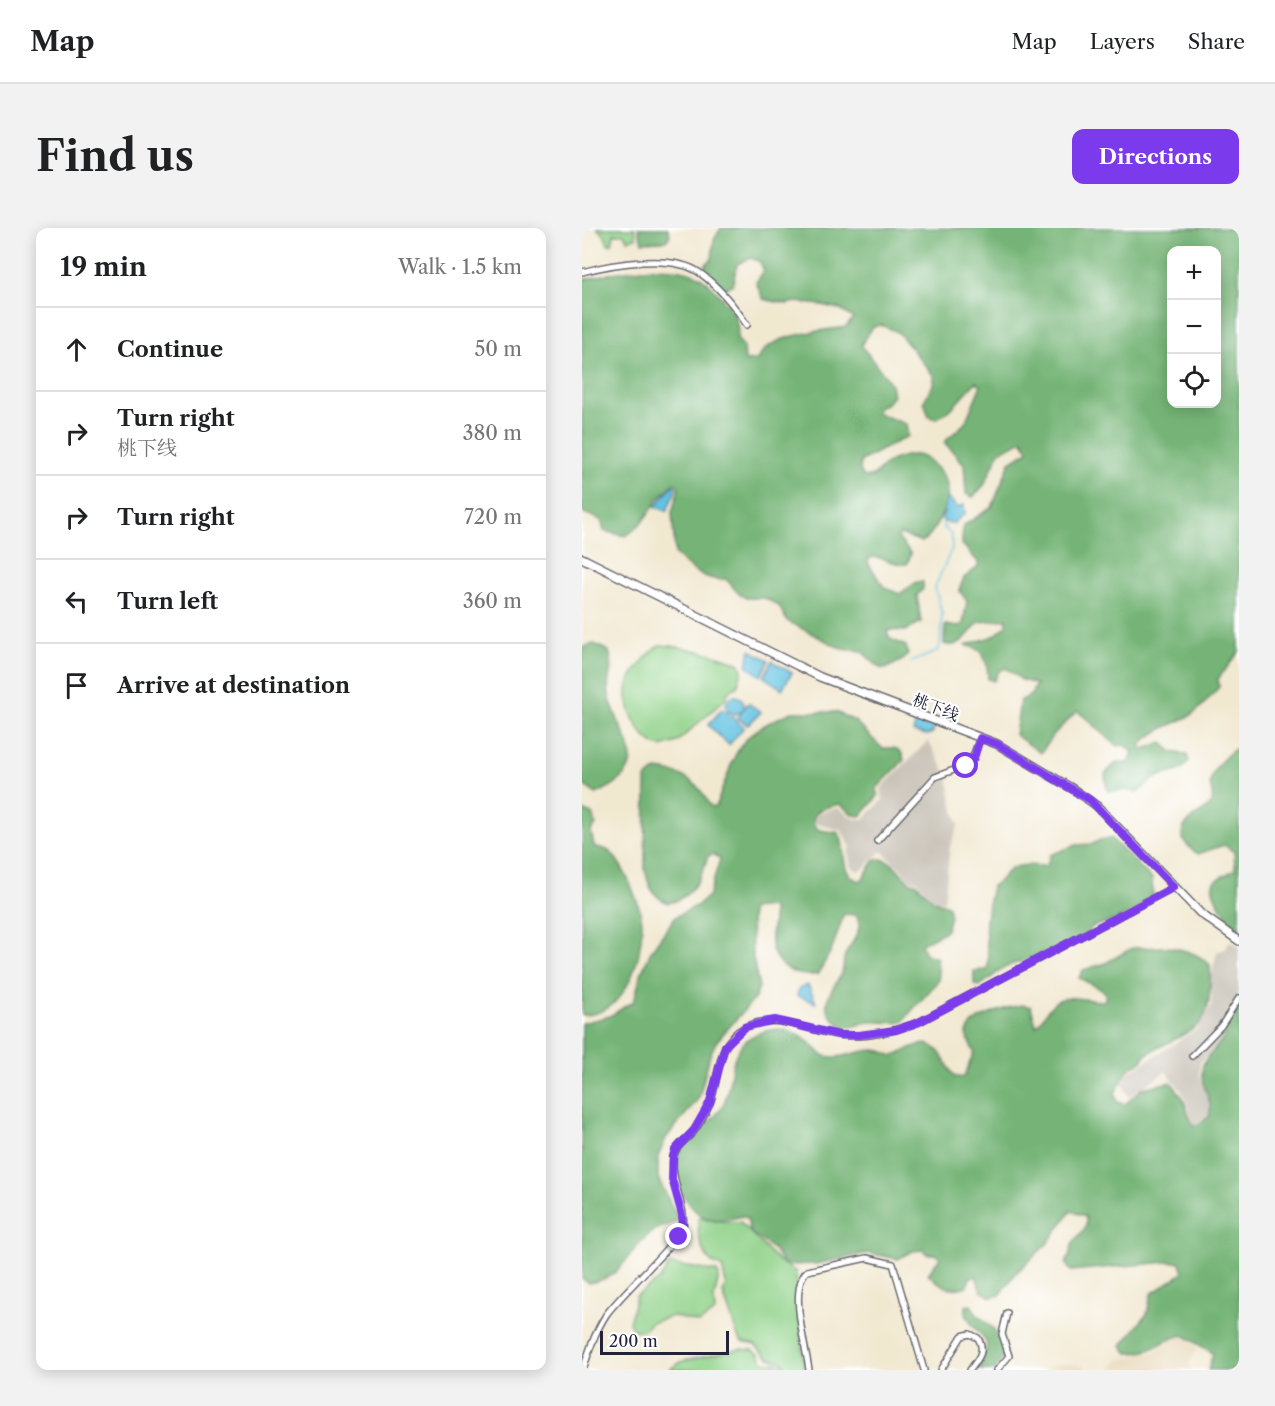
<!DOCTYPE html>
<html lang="en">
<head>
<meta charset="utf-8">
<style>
	body { margin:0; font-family:"Libre Caslon Text","Noto Serif SC",serif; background:#f2f2f2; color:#202124 }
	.controls { position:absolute; right:18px; top:18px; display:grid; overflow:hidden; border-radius:12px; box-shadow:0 3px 15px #0003 }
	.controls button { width:54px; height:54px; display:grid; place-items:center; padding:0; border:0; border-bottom:2px solid #e0e0e0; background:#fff; color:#202124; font:30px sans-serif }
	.scale { position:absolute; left:18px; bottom:15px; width:129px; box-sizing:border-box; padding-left:6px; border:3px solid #22223b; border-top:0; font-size:16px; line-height:21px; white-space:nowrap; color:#22223b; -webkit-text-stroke:4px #fff; paint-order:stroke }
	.stop { position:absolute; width:18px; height:18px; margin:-14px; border:4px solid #7c3aed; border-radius:50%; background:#fff }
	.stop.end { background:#7c3aed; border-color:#fff; box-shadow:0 2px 6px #0008 }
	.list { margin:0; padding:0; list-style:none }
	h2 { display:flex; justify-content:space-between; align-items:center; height:78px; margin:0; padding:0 24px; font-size:26px }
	h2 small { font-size:20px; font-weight:400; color:#757577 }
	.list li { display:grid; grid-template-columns:39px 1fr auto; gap:18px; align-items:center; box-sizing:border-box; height:84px; padding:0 24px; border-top:2px solid #e0e0e0 }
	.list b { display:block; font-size:22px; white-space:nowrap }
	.list p { margin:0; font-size:20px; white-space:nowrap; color:#757577 }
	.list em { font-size:20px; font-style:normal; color:#757577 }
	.icon { flex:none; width:33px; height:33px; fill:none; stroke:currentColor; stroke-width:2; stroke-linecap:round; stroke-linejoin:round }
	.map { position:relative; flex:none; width:657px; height:1142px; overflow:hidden; border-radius:12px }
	header { display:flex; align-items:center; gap:36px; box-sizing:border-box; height:84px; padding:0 30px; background:#fff; border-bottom:2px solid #e0e0e0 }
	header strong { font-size:28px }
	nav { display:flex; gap:33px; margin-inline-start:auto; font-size:21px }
	.intro { display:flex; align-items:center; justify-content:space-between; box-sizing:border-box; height:144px; padding:0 36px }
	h1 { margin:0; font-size:42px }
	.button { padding:15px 27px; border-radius:12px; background:#7c3aed; color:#fff; font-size:21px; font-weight:700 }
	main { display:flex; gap:36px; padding:0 36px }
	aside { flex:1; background:#fff; border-radius:12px; box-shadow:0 3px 15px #0003 }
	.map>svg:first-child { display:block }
	.built { fill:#e8d9ba }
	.industrial { fill:#c9c3b8 }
	.green { fill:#91d28a; stroke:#5a7a62; stroke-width:1.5 }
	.forest { fill:#74b476; stroke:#4b6b58; stroke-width:1.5; fill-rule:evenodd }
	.water { fill:#63c3e1; stroke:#42728e; stroke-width:1.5 }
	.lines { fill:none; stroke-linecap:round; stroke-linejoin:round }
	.stream { stroke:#63c3e1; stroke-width:1.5 }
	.minor-casing { stroke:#6a676f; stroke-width:8 }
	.major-casing { stroke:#6a676f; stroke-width:10 }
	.minor { stroke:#fff; stroke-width:5 }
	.major { stroke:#fff; stroke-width:7 }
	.route { stroke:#7c3aed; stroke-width:8 }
	.labels { text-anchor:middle; stroke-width:4.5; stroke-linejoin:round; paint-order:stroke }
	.street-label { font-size:16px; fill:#22223b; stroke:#fff }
</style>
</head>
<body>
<header>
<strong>Map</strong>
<nav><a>Map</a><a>Layers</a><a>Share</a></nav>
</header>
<div class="intro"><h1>Find us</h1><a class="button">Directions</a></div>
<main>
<aside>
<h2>19 min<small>Walk · 1.5 km</small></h2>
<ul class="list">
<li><svg class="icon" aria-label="ahead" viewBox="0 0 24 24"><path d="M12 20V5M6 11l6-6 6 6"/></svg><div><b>Continue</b></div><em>50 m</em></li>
<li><svg class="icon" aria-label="right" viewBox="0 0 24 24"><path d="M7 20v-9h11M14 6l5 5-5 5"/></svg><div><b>Turn right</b><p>桃下线</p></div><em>380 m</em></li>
<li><svg class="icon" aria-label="right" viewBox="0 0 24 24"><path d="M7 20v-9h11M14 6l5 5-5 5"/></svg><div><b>Turn right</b></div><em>720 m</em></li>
<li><svg class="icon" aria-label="left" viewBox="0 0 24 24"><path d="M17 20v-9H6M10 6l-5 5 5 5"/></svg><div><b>Turn left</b></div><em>360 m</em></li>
<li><svg class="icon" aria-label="arrive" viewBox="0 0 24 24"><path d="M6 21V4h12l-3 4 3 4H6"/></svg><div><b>Arrive at destination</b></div></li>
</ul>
</aside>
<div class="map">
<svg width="657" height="1142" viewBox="0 0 657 1142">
	<rect width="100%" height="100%" fill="#fff"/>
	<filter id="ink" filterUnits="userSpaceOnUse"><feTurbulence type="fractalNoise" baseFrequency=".0167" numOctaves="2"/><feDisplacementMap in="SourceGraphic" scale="12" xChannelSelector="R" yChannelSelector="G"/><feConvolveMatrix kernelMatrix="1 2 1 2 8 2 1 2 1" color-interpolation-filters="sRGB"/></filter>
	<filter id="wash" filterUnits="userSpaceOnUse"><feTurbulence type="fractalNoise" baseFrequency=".008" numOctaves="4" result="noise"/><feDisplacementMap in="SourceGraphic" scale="24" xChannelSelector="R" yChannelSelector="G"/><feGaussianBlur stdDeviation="1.35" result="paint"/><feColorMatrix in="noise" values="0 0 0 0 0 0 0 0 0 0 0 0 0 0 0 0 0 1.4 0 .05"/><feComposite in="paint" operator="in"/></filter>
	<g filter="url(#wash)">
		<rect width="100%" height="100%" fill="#f1e8d0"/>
		<path class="built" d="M599 1108 615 1120 607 1136 609 1142H529L536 1132 570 1125Z
			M477 1135 498 1137 506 1142H461Z"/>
		<path class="industrial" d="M346 513 366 548 371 580 377 597 368 618 362 674 353 672 335 653 325 651 321 643 300 623 281 641 276 643 269 639 266 624 269 619 259 602 232 595 234 586 255 580 273 591H282L301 572 299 560Z
			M647 713 657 718V766L635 804 641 807 636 815 618 834 617 847 626 871 627 887 612 896 602 866 584 843 547 869 540 855 547 844 614 802 629 778 630 765 627 757 635 724 644 721Z"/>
		<path class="green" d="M15 0H53L54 10 46 12 42 6H32L30 16H26L23 8Z
			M78 417C99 418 139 427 158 436L160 443 155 459 147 463 143 471 95 514 79 519C58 513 41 478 46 457 48 447 70 421 78 417Z
			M118 989 132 993 158 994 195 1032 214 1044 222 1142H206L201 1134 187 1130 173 1117 160 1114 156 1109 141 1065 144 1056 140 1039C136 1037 130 1036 127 1032 118 1021 115 1004 116 990Z
			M88 1036 135 1044 137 1048 132 1070 133 1084 117 1095 91 1088 68 1095 61 1103 51 1102 47 1095 54 1068 78 1051Z
			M158 1121 171 1122 178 1127 180 1134 201 1136 204 1142H90L89 1140 101 1133Z"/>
		<path class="forest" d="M56 0H86L88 7 84 13 60 14Z
			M139 0H657V424L636 451 637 459C629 468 620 480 609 487 592 497 572 501 559 517L561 521 580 515 590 524 605 527 607 533C597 548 587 543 574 550 566 554 563 561 554 564 539 559 535 566 525 562L523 546 535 534 547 535 551 524 542 517 536 518C521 507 511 495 495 483L471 507 459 525 433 507 438 473 449 467 454 456 440 452 424 440 417 443 412 453 406 451 405 437 399 423 384 417 412 408 425 397V391L398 394C386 403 381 422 362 416L363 397 375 399 381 396 385 373 377 362 382 350 396 339V334L380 316 381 298 410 279 428 234 446 223 441 212 418 223 402 257 391 269 384 266 382 236 362 214 383 195 399 157 394 154 370 180 354 191 347 189 342 173 352 155 351 147 316 104 299 97 291 99 279 117 309 156 311 168 304 176 296 179 295 185 324 196 326 208 279 233 278 242 282 249C296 249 294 243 304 236 310 231 328 226 335 227 348 230 365 247 366 261 367 275 352 307 340 314L318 306 316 310 329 326 325 336C312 339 301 326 287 330L286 335 302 359 317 366 335 354H341V361L335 367 339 394 323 403 307 402 305 405 308 411 324 418 326 426 321 432 303 441 298 440 279 423 260 421 205 393 197 378 183 370H164L157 366 144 351C124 354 107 340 93 327L90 284 97 260 92 255C70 272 69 291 44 308L22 303 19 292 0 284V52C30 44 86 33 115 47 125 52 132 62 139 69 152 82 158 93 155 111L162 119 163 133 175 132C186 106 239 103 264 99L271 90 257 81 240 77 213 74 205 76 181 71 174 54 182 43 178 34 169 30 155 36 151 56 142 61 122 42 123 37 130 31 132 12ZM590 22H634V176H590Z
			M12 416 27 423C33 443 23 450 27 467 36 509 78 538 14 566L0 556V419Z
			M210 484H254L273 493 301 521C311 518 320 520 322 532L294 561 296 568 279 588 272 587 257 576C244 580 230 580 231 596L237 602 257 605C266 621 255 648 279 653L293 632 300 631 310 635 326 653 335 656 352 673 366 678 368 688 364 703 339 716 343 726 355 730 357 752C345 767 332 778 321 794 309 796 298 793 286 794 277 795 272 801 262 799 230 779 250 766 260 744 262 740 261 735 262 730 267 716 284 702 274 687L262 686 250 721 236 746C216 751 193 739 189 717 187 705 194 692 190 679L169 681 170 725 177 759 173 770 134 814 128 827 117 870 84 910 76 929V950L95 989 93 994C85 997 74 1000 67 1006 44 1026 41 1050 7 1055L0 1051V795L28 788 52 773 59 746 69 723 93 689 116 677 127 667 138 631 131 626 126 628C120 649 109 671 86 675 70 668 66 657 63 640L64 550 74 542C101 544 116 553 128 578L132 579 135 577C138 565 142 556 146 546 157 509 174 499 210 484Z
			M657 519V705C651 697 624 664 632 654 637 649 648 645 653 641L652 624 642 617 616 626C575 598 625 587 630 574 632 567 628 561 628 555 630 541 645 525 657 519Z
			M0 582 10 586 14 597 9 603 12 618C16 620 21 620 25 622 40 631 60 679 60 696 60 731 44 788 0 787Z
			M529 610 570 651 571 667C557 685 533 693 511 698 490 729 455 725 424 739 414 744 407 753 397 758L392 757V743L405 742C408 731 405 723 404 712 402 694 406 676 410 658 419 654 421 646 429 641 438 635 455 638 465 638L468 627 494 617 511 616 518 612Z
			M585 719C601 721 617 725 628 737 631 806 614 797 563 827L561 832 546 842 533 865 535 874 543 876 561 860 589 854 601 870 610 895 613 898 627 889C632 869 618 860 620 843 621 830 630 826 637 816 647 804 648 787 657 773V1142H626L631 1125 601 1107C575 1113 574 1126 545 1125L540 1117 565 1086 569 1066 601 1045 598 1034H585L489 1043 484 1036C487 1030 488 1024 490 1017 495 1005 508 1003 503 988L489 983 465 1016 433 1046 418 1067 409 1069 399 1063 394 1048 388 1050 385 1058C367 1065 358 1056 346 1046L358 1030 354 1026H345L341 1022 330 1023 316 1031 286 1025 234 1036 205 1037 200 1034 191 1021 168 1004 165 990 160 988C149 991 136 994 124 990 104 982 86 944 97 924 106 908 131 896 141 877 153 852 143 820 175 806 195 797 214 803 230 817 235 821 238 827 244 828 262 832 276 821 294 822 299 822 306 826 311 828 320 826 327 819 337 817 358 812 363 837 373 849H382L392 824 384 807C386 804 388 797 391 795 400 788 439 772 449 779L454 798C460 792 464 784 469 778 483 762 504 774 522 773L524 768 521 762 497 750 501 742 524 735 550 720Z
			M389 1077 395 1087 411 1100 423 1125 413 1142H398L405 1117C400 1101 382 1097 384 1078Z"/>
		<path class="water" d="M91 257 94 261 85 283 73 279Z
			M368 271 375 280 382 277 383 285 372 295 362 294 360 291 365 272Z
			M168 422 187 432 179 448 165 438Z
			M190 433 210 445 200 461 182 449Z
			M144 477a9 9 0 1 1 18 0a9 9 0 1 1-18 0Z
			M166 475 179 484 166 497 155 490Z
			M140 481 162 499 147 517 126 497Z
			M334 493 352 499 351 505 345 507 331 504Z
			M226 757 234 775 215 768 217 760Z"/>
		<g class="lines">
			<path class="stream" d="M329 434 354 424 358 418 360 386 353 359 370 320 369 306 362 300 361 295"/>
		</g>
	</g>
	<g filter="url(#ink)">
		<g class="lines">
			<defs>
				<path id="minor" d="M0 44C30 36 91 25 118 45 136 58 153 79 165 97
					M295 613 353 549 388 536 398 510
					M610 828 639 798 657 770
					M1 1142C7 1123 13 1104 24 1087 36 1069 99 1011 101 998 104 978 89 955 91 931 92 918 105 912 112 903 118 895 124 884 128 875 138 849 134 813 163 799 194 784 225 803 256 807 283 811 313 803 337 794L592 659
					M227 1142C224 1118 206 1060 225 1043L285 1030 311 1036 342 1142
					M359 1142 380 1108 388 1106 396 1110C404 1123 396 1131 388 1142
					M415 1142 427 1128 420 1106 425 1085"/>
				<path id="major" d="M0 330 238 449 415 516 491 561 515 578 618 685 657 713"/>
			</defs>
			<use href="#minor" class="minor-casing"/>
			<use href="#major" class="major-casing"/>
			<use href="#minor" class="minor"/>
			<use href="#major" class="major"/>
		</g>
	</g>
	<g class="lines" filter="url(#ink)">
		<path class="route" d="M97 1009 101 998 100 987 90 951 91 929 93 922 112 902 128 874 143 818 163 799 193 792 257 807H277L314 802 337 794 592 659 508 572 415 516 398 510 392 530 384 538"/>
	</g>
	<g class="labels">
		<g class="street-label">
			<text transform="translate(354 479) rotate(21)" y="6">桃下线</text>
		</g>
	</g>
</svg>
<div class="controls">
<button>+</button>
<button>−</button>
<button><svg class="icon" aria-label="locate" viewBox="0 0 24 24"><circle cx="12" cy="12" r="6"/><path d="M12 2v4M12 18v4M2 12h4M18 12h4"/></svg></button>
</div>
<div class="scale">200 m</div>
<div class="stop" style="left:384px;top:538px"></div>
<div class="stop end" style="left:97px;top:1009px"></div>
</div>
</main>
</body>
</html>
